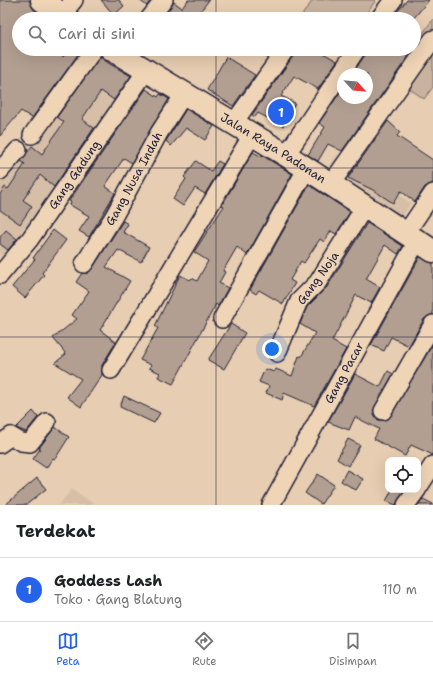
<!DOCTYPE html>
<html lang="id">
<head>
<meta charset="utf-8">
<style>
	body { margin:0; font-family:"Shantell Sans",sans-serif; background:#f2f2f2; color:#202124 }
	.controls { position:absolute; right:12px; bottom:12px; display:grid; overflow:hidden; border-radius:8px; box-shadow:0 4px 16px #0002 }
	.controls button { width:36px; height:36px; display:grid; place-items:center; padding:0; border:0; border-bottom:1px solid #e0e0e0; background:#fff; color:#202124; font:20px sans-serif }
	.compass { position:absolute; left:337px; top:68px; width:36px; height:36px; border-radius:50%; background:#fff; box-shadow:0 4px 16px #0002; rotate:116deg }
	.you { position:absolute; left:272px; top:349px; width:14px; height:14px; margin:-10px; border:3px solid #fff; border-radius:50%; background:#1a73e8; box-shadow:0 0 0 6px #1a73e833 }
	.badge { display:grid; place-items:center; width:26px; height:26px; border-radius:50%; background:#2563eb; color:#fff; font-size:13px; font-weight:700 }
	.pin { position:absolute; translate:-50% -50%; border:2px solid #fff; box-shadow:0 1px 4px #0006 }
	.list { margin:0; padding:0; list-style:none }
	h2 { display:flex; justify-content:space-between; align-items:center; height:52px; margin:0; padding:0 16px; font-size:17px }
	h2 small { font-size:13px; font-weight:400; color:#757577 }
	.list li { display:grid; grid-template-columns:26px 1fr auto; gap:12px; align-items:center; box-sizing:border-box; height:64px; padding:0 16px; border-top:1px solid #e0e0e0 }
	.list b { display:block; font-size:15px; white-space:nowrap }
	.list p { margin:0; font-size:13px; white-space:nowrap; color:#757577 }
	.list em { font-size:13px; font-style:normal; color:#757577 }
	.icon { flex:none; width:22px; height:22px; fill:none; stroke:currentColor; stroke-width:2; stroke-linecap:round; stroke-linejoin:round }
	.map { position:relative; flex:none; width:433px; height:505px; overflow:hidden }
	.search { position:absolute; background:#fff; box-shadow:0 4px 16px #0002; left:12px; right:12px; top:12px; height:44px; display:flex; align-items:center; gap:10px; box-sizing:border-box; padding:0 14px; border-radius:22px; color:#757577; font-size:15px }
	.sheet { height:116px; background:#fff }
	nav { display:flex; justify-content:space-around; align-items:center; box-sizing:border-box; height:56px; border-top:1px solid #e0e0e0; background:#fff; font-size:11px; color:#757577 }
	nav a { display:grid; justify-items:center; gap:2px }
	nav .on { color:#2563eb }
	.map>svg:first-child { display:block }
	.built { fill:#d7bfa7 }
	.green { fill:#c9b39f; stroke:#766a6d }
	.building { fill:#b29f91; stroke:#22223b }
	.lines { fill:none; stroke-linecap:round; stroke-linejoin:round }
	.minor-casing { stroke:#22223b; stroke-width:20 }
	.secondary-casing { stroke:#22223b; stroke-width:25 }
	.minor { stroke:#efd4b6; stroke-width:17 }
	.secondary { stroke:#efd4b6; stroke-width:22 }
	.grid { fill:none; stroke:#22223b; stroke-width:1; stroke-opacity:0.55 }
	.labels { text-anchor:middle; stroke-width:3.5; stroke-linejoin:round; paint-order:stroke }
	.street-label { font-size:12px; fill:#22223b; stroke:#efd4b6 }
</style>
</head>
<body>
<div class="map">
<svg width="433" height="505" viewBox="0 0 433 505">
	<rect width="100%" height="100%" fill="#e7cdb1"/>
	<filter id="ink" filterUnits="userSpaceOnUse"><feTurbulence type="fractalNoise" baseFrequency=".025" numOctaves="2"/><feDisplacementMap in="SourceGraphic" scale="8" xChannelSelector="R" yChannelSelector="G"/><feConvolveMatrix kernelMatrix="1 2 1 2 8 2 1 2 1" color-interpolation-filters="sRGB"/></filter>
	<g filter="url(#ink)">
		<path class="built" d="M92 49 152 67 0 259V167Z
			M337 155 411 203 394 229 333 189 316 217 282 196 300 167 320 180Z
			M72 489 95 505H59Z"/>
		<path class="green" d="M313 0H376L362 19H299Z
			M433 19V87L424 99 392 76 412 49H414V46Z"/>
		<path class="building" d="M0 0H29L34 10 47 19H19V49H55L63 57 71 49H82L32 118 21 111 0 136Z
			M101 0H119L124 6 114 15Z
			M139 0H151L147 6Z
			M188 0H209L196 17 198 19H166L163 17 174 2 182 8Z
			M407 0H429L413 19H391Z
			M296 49H316L337 61 318 89 294 76 281 96 295 103 283 126 258 113 255 117 252 115 294 55Z
			M367 49H405L410 54 342 151 328 144 318 161 308 155 325 127 319 123 343 88V98H367V74H352L365 55Z
			M100 57 110 64 131 76 114 100 101 91 82 119 94 128 54 187 40 175 23 200 32 206 20 224 0 210V194L5 187 8 189 25 164 21 161 32 146 42 154 64 122 57 117Z
			M226 57 255 75 233 106 207 90Z
			M146 89 158 97 160 94 169 99 132 163 124 158 105 186 115 193 89 237 79 231 89 216 70 205 71 202 69 201Z
			M186 109 214 126 205 140 186 128 171 146 166 141Z
			M388 121 400 132 397 136 433 160V183L425 187 415 202 401 191 393 203 373 190 348 178Z
			M253 152 262 157 263 156 292 174 247 255 237 247 223 271 225 272 219 283 228 288 218 306 216 304 173 384 158 377 160 373 149 368 151 365 140 360 158 328 155 326 180 275 190 280 192 278 197 281 208 261 194 252 224 206 222 205Z
			M196 161 211 171 218 161 223 164 205 194 195 188 183 206 173 199 186 179 184 177Z
			M309 185 350 212 336 234 331 231 324 242 320 239 304 263 301 261 290 280 295 283 283 304 259 290 256 294 250 290Z
			M123 221 128 224 123 232 149 247 141 262 118 250 106 267 130 281 100 330 116 342 102 365V375L81 407 67 397 81 379 55 363 66 354 53 338 77 319 72 315 89 291 76 282 82 273H88L92 269Z
			M367 223 403 246 398 254 385 245 366 279 380 287 371 303 356 295 332 341 346 349 314 406 284 393 282 400 266 393 269 386 259 382 265 369 274 372 276 369 292 376 299 356 301 357 315 333 300 324 307 307 327 287Z
			M6 230 17 239 8 250 0 244V237Z
			M53 230 66 240 42 273 44 275 25 298 12 287 35 259 33 258Z
			M420 257 433 263V314L424 319 409 346 391 337 384 351 371 345Z
			M231 324 245 333 224 369 208 360Z
			M433 344V455L411 445 405 456 374 439 379 429 355 417 349 430 328 422 355 374 380 387 388 371 393 374 373 411 378 420 388 419Z
			M124 396 160 413 154 423 120 407Z
			M33 411 38 417 26 432 16 428Z
			M55 427 69 437 55 459 53 458 46 468 33 459 40 449 39 448Z
			M348 439 360 445 348 466 337 459Z
			M347 470 363 479 356 490 341 481Z
			M318 474 334 485 321 504 305 493Z
			M37 478 46 489 26 505H5Z
			M392 490H405L396 505 386 501Z
			M423 499 433 504V505H418Z"/>
		<g class="lines">
			<defs>
				<g id="minor">
					<path d="M62 15 74 0"/>
					<path d="M149 19 164 0"/>
					<path d="M379 19 393 0"/>
					<path d="M233 124 286 49"/>
					<path d="M32 135 94 49"/>
					<path d="M286 155 357 49"/>
					<path d="M0 171 18 150"/>
					<path d="M331 184 433 39"/>
					<path d="M406 233 433 193"/>
					<path id="s1" d="M84 264 114 216 159 133 184 94"/>
					<path id="s2" d="M0 275 30 239 146 71"/>
					<path d="M222 319 307 168"/>
					<path d="M277 353 299 301 318 282 365 206"/>
					<path d="M111 370 252 135"/>
					<path d="M383 411 433 324"/>
					<path d="M0 444 11 436 21 442 30 443 47 422"/>
					<path d="M418 488 433 465"/>
					<path id="s3" d="M271 505 417 241"/>
					<path d="M406 505 417 490"/>
				</g>
				<g id="secondary">
					<path d="M42 0 68 19"/>
					<path id="s4" d="M111 49 286 155 433 251"/>
				</g>
			</defs>
			<use href="#minor" class="minor-casing"/>
			<use href="#secondary" class="secondary-casing"/>
			<use href="#minor" class="minor"/>
			<use href="#secondary" class="secondary"/>
		</g>
	</g>
	<path class="grid" d="M216 0V19M216 49V505M0 168H433M0 337H433"/>
	<g class="labels">
		<g class="street-label">
			<text dy="4" stroke="none"><textPath href="#s4" startOffset="190">Jalan Raya Padonan</textPath></text>
			<text dy="4" stroke="none"><textPath href="#s2" startOffset="125">Gang Gadung</textPath></text>
			<text dy="4" stroke="none"><textPath href="#s1" startOffset="99">Gang Nusa Indah</textPath></text>
			<text transform="translate(318 278) rotate(-54)" y="4">Gang Noja</text>
			<text dy="4" stroke="none"><textPath href="#s3" startOffset="151">Gang Pacar</textPath></text>
		</g>
	</g>
</svg>
<div class="controls">
<button><svg class="icon" aria-label="locate" viewBox="0 0 24 24"><circle cx="12" cy="12" r="6"/><path d="M12 2v4M12 18v4M2 12h4M18 12h4"/></svg></button>
</div>
<svg class="compass" viewBox="-18 -18 36 36"><path d="M0-13l5 13h-10z" fill="#e53935"/><path d="M0 13l5-13h-10z" fill="#757577"/></svg>
<div class="you"></div>
<div class="pin badge" style="left:281px;top:112px">1</div>
<div class="search"><svg class="icon" aria-label="search" viewBox="0 0 24 24"><circle cx="10" cy="10" r="6"/><path d="M15 15l6 6"/></svg>Cari di sini</div>
</div>
<section class="sheet">
<h2>Terdekat<small></small></h2>
<ul class="list">
<li><span class="badge">1</span><div><b>Goddess Lash</b><p>Toko · Gang Blatung</p></div><em>110 m</em></li>
</ul>
</section>
<nav>
<a class="on"><svg class="icon" aria-label="map" viewBox="0 0 24 24"><path d="M3 6l6-2 6 2 6-2v14l-6 2-6-2-6 2zM9 4v14M15 6v14"/></svg>Peta</a>
<a><svg class="icon" aria-label="directions" viewBox="0 0 24 24"><path d="M12 3l9 9-9 9-9-9zM9 14v-3h6M13 9l2 2-2 2"/></svg>Rute</a>
<a><svg class="icon" aria-label="saved" viewBox="0 0 24 24"><path d="M7 4h10v16l-5-4-5 4z"/></svg>Disimpan</a>
</nav>
</body>
</html>
